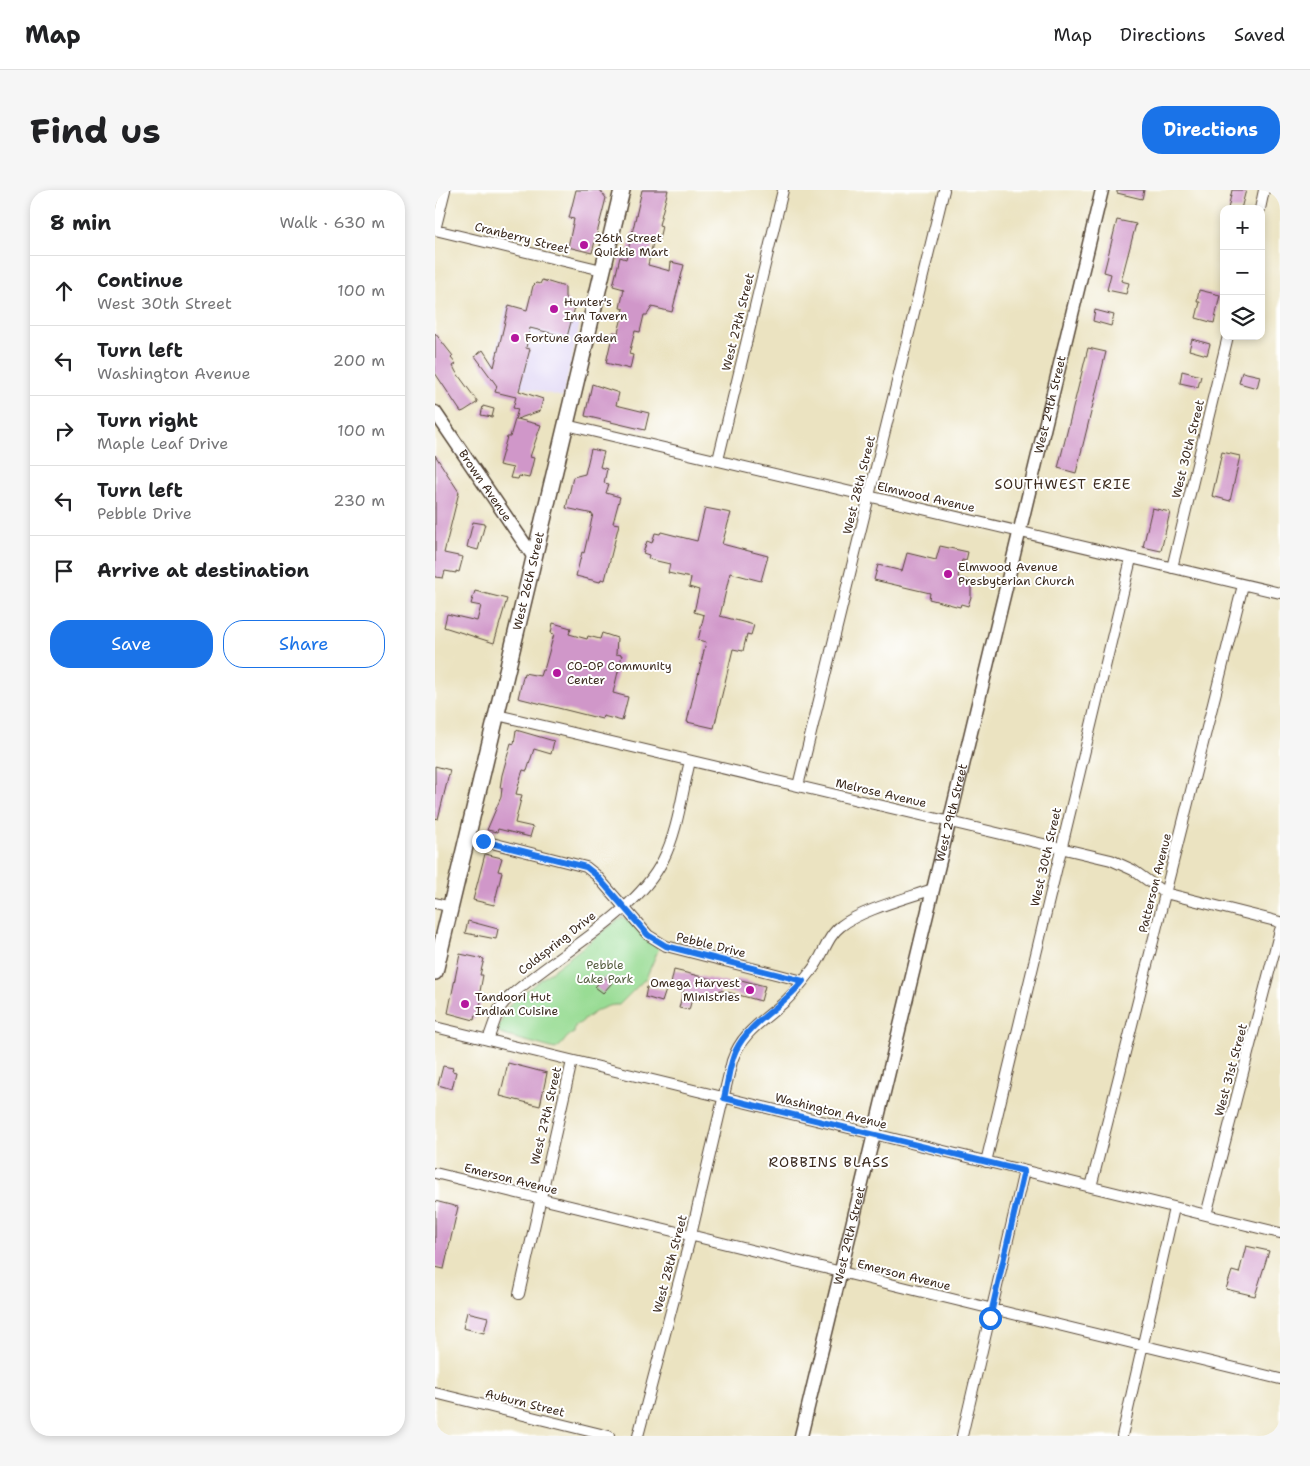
<!DOCTYPE html>
<html lang="en">
<head>
<meta charset="utf-8">
<style>
	body { margin:0; font-family:"Shantell Sans",sans-serif; background:#f6f6f6; color:#202124 }
	.controls { position:absolute; right:15px; top:15px; display:grid; overflow:hidden; border-radius:10px; box-shadow:0 2px 8px #0003 }
	.controls button { width:45px; height:45px; display:grid; place-items:center; padding:0; border:0; border-bottom:1px solid #e0e0e0; background:#fff; color:#202124; font:25px sans-serif }
	.stop { position:absolute; width:15px; height:15px; margin:-11px; border:4px solid #1a73e8; border-radius:50%; background:#fff }
	.stop.end { background:#1a73e8; border-color:#fff; box-shadow:0 1px 5px #0008 }
	.list { margin:0; padding:0; list-style:none }
	h2 { display:flex; justify-content:space-between; align-items:center; height:65px; margin:0; padding:0 20px; font-size:21px }
	h2 small { font-size:16px; font-weight:400; color:#757577 }
	.list li { display:grid; grid-template-columns:32px 1fr auto; gap:15px; align-items:center; box-sizing:border-box; height:70px; padding:0 20px; border-top:1px solid #e0e0e0 }
	.list b { display:block; font-size:19px; white-space:nowrap }
	.list p { margin:0; font-size:16px; white-space:nowrap; color:#757577 }
	.list em { font-size:16px; font-style:normal; color:#757577 }
	.actions { display:flex; gap:10px; padding:15px 20px }
	.actions a { flex:1; padding:11px 0; border:1px solid #1a73e8; border-radius:20px; text-align:center; font-size:18px; color:#1a73e8 }
	.actions .main { background:#1a73e8; color:#fff }
	.icon { flex:none; width:28px; height:28px; fill:none; stroke:currentColor; stroke-width:2; stroke-linecap:round; stroke-linejoin:round }
	.map { position:relative; flex:none; width:845px; height:1246px; overflow:hidden; border-radius:20px }
	header { display:flex; align-items:center; gap:30px; box-sizing:border-box; height:70px; padding:0 25px; background:#fff; border-bottom:1px solid #e0e0e0 }
	header strong { font-size:24px }
	nav { display:flex; gap:28px; margin-inline-start:auto; font-size:18px }
	.intro { display:flex; align-items:center; justify-content:space-between; box-sizing:border-box; height:120px; padding:0 30px }
	h1 { margin:0; font-size:35px }
	.button { padding:12px 22px; border-radius:20px; background:#1a73e8; color:#fff; font-size:18px; font-weight:700 }
	main { display:flex; gap:30px; padding:0 30px }
	aside { flex:1; background:#fff; border-radius:20px; box-shadow:0 2px 8px #0003 }
	.map>svg:first-child { display:block }
	.built { fill:#dfd5f5 }
	.green { fill:#99dc94; stroke:#6a8359 }
	.building { fill:#d097c9 }
	.lines { fill:none; stroke-linecap:round; stroke-linejoin:round }
	.minor-casing { stroke:#554636; stroke-width:12 }
	.tertiary-casing { stroke:#554636; stroke-width:15 }
	.primary-casing { stroke:#554636; stroke-width:18 }
	.minor { stroke:#fff; stroke-width:10 }
	.tertiary { stroke:#fff; stroke-width:12 }
	.primary { stroke:#fff; stroke-width:15 }
	.route { stroke:#1a73e8; stroke-width:6 }
	.poi-dot { fill:#b5179e; stroke:#fff; stroke-width:2 }
	.labels { text-anchor:middle; stroke-width:4; stroke-linejoin:round; paint-order:stroke }
	.street-label { font-size:12px; fill:#3b2a1e; stroke:#fff }
	.poi-label { font-size:12px; fill:#3b2a1e; stroke:#fff; text-anchor:start }
	.park-label { font-size:12px; fill:#575f41; stroke:#fff }
	.neighbourhood-label { font-size:14px; letter-spacing:1px; fill:#3b2a1e; stroke:#fff }
</style>
</head>
<body>
<header>
<strong>Map</strong>
<nav><a>Map</a><a>Directions</a><a>Saved</a></nav>
</header>
<div class="intro"><h1>Find us</h1><a class="button">Directions</a></div>
<main>
<aside>
<h2>8 min<small>Walk · 630 m</small></h2>
<ul class="list">
<li><svg class="icon" aria-label="ahead" viewBox="0 0 24 24"><path d="M12 20V5M6 11l6-6 6 6"/></svg><div><b>Continue</b><p>West 30th Street</p></div><em>100 m</em></li>
<li><svg class="icon" aria-label="left" viewBox="0 0 24 24"><path d="M17 20v-9H6M10 6l-5 5 5 5"/></svg><div><b>Turn left</b><p>Washington Avenue</p></div><em>200 m</em></li>
<li><svg class="icon" aria-label="right" viewBox="0 0 24 24"><path d="M7 20v-9h11M14 6l5 5-5 5"/></svg><div><b>Turn right</b><p>Maple Leaf Drive</p></div><em>100 m</em></li>
<li><svg class="icon" aria-label="left" viewBox="0 0 24 24"><path d="M17 20v-9H6M10 6l-5 5 5 5"/></svg><div><b>Turn left</b><p>Pebble Drive</p></div><em>230 m</em></li>
<li><svg class="icon" aria-label="arrive" viewBox="0 0 24 24"><path d="M6 21V4h12l-3 4 3 4H6"/></svg><div><b>Arrive at destination</b></div></li>
</ul>
<div class="actions"><a class="main">Save</a><a>Share</a></div>
</aside>
<div class="map">
<svg width="845" height="1246" viewBox="0 0 845 1246">
	<rect width="100%" height="100%" fill="#fff"/>
	<filter id="ink" filterUnits="userSpaceOnUse"><feTurbulence type="fractalNoise" baseFrequency=".02" numOctaves="2"/><feDisplacementMap in="SourceGraphic" scale="10" xChannelSelector="R" yChannelSelector="G"/><feConvolveMatrix kernelMatrix="1 2 1 2 8 2 1 2 1" color-interpolation-filters="sRGB"/></filter>
	<filter id="wash" filterUnits="userSpaceOnUse"><feTurbulence type="fractalNoise" baseFrequency=".0096" numOctaves="4" result="noise"/><feDisplacementMap in="SourceGraphic" scale="20" xChannelSelector="R" yChannelSelector="G"/><feGaussianBlur stdDeviation="1.12" result="paint"/><feColorMatrix in="noise" values="0 0 0 0 0 0 0 0 0 0 0 0 0 0 0 0 0 1.4 0 .05"/><feComposite in="paint" operator="in"/></filter>
	<g filter="url(#wash)">
		<rect width="100%" height="100%" fill="#ebe3c1"/>
		<path class="built" d="M72 115 145 133 128 207 54 189Z"/>
		<path class="green" d="M187 727C198 730 212 751 224 758L211 788 184 815C167 814 153 827 140 837L139 843C130 846 128 856 120 859L65 844 63 838 73 817 83 807Z"/>
		<g id="blocks">
			<path class="building" d="M141 0H165L171 8 157 63 133 57 139 29 134 28Z
				M207 0H233L224 35 227 36 225 45 224 50 219 48 213 75 235 81 236 72 249 75 237 122 217 117 212 125H209L205 142 200 141 194 164 198 165 195 179 171 173 178 142 183 143 189 119 185 118 189 99 178 96 185 67 191 69Z
				M682 0H709L707 9 682 3Z
				M797 0H811L806 19H793Z
				M682 30 701 34 686 91 694 93 691 104 672 100 676 84 669 82Z
				M107 90 130 97V107L136 116 140 117 132 147 95 138 91 158 95 159 84 201 108 209 105 221 82 229 106 235 95 267 99 268 94 288 84 286 83 289 75 288 78 278 64 275 72 247H75L83 219 78 218 81 207 60 202 62 196 40 166 48 160 59 177 74 115 92 120 98 96 101 93 105 94Z
				M764 100 785 105 779 133 761 128 765 112H762Z
				M660 120 679 125 676 136 658 131Z
				M0 143 18 166 16 168 21 174 18 176 21 182 43 212 29 221 26 222 0 183Z
				M757 149 775 154 772 165 754 160Z
				M653 158 671 162 641 283 623 278Z
				M747 181 766 186 763 197 745 193Z
				M807 182 825 186 822 198 804 193Z
				M157 194 184 203 181 215 214 223 210 240 150 226Z
				M48 216 59 219 57 227 46 225Z
				M156 259 169 262 165 277 172 279 169 293 174 294 171 303 185 307 178 333 184 334 170 390 166 389 165 392 141 386 147 362 149 363 158 324 131 318 138 287 150 284Z
				M787 262 805 266 795 311 777 306Z
				M0 265 24 302 9 363 28 367 24 382 21 381V383L10 381 8 388 0 387Z
				M270 318 296 323 287 354 333 366 326 391 295 383 285 426 319 435 316 445 312 444 308 461 298 459 279 538 252 532 271 452 263 450 269 425 259 422 264 400 254 397 256 388 233 383 235 374 213 369 214 365 208 363 212 351 217 353 220 343 225 344 226 342 262 351Z
				M717 318 735 322 726 361 708 357Z
				M38 332 50 334 43 360 32 357Z
				M505 356 533 362 531 371 527 370 523 387 536 391V407L533 416 526 414 525 417 494 409 495 403 439 390 443 375 467 381 472 363 501 370Z
				M40 401 72 409 59 453 9 437 12 424 42 431 46 416 36 414Z
				M118 433 136 438 134 444 152 449 153 446 165 449 167 443 182 448 181 464 187 465 178 503 193 507 187 531 168 526 167 529 83 508 89 483 105 486 107 480H109L119 444 116 443Z
				M81 540 119 551 116 564 99 559 92 581 88 580 86 586 81 604 87 605 80 633 98 637 95 647 63 639 62 642 52 640 66 607 67 598H65L67 585 76 553 79 554Z
				M0 576 15 580 3 629 0 628Z
				M50 664 67 668 63 681 67 682 59 715 38 710Z
				M33 731 63 739 61 749 30 743Z
				M25 764 49 769 45 785H48L44 807H47L43 826 40 825 39 830 13 823Z
				M239 780 301 795 302 789 330 796 326 811 285 800 284 806 277 804 275 809 258 805 254 820 244 818 249 798 236 794Z
				M169 787 177 793 168 803 160 797Z
				M212 797 231 800 227 812 210 807Z
				M73 873 112 883 105 916 65 906Z
				M8 876 18 878 17 881 21 882 17 899 3 895Z
				M0 1011 23 1017 9 1079 0 1077Z
				M811 1056 834 1061 820 1106 791 1099 797 1081 804 1083Z
				M32 1122 53 1127 49 1143 28 1138Z"/>
		</g>
	</g>
	<g filter="url(#ink)">
		<use href="#blocks" fill-opacity="0" stroke="#554636" stroke-width="1"/>
		<g class="lines">
			<defs>
				<path id="minor" d="M825 19 829 0
					M0 40 167 80
					M0 40 10 0
					M131 235 845 403
					M283 270 348 0
					M737 378 793 146
					M62 525 676 670 698 680 730 703 845 732
					M363 596 509 0
					M33 647 151 677 161 685 213 745 231 756 368 791
					M0 713 16 717
					M0 837 845 1043
					M53 850 64 819 72 809C117 767 201 725 228 670 243 641 247 603 255 571
					M551 972 696 369
					M0 983 845 1189
					M656 997 808 395
					M771 1025 845 740
					M84 1104 137 871
					M0 1203 174 1246
					M203 1246 256 1045 297 871C306 844 326 832 346 815 358 805 367 793 377 780 388 767 392 746 406 736 426 720 473 708 498 699
					M527 1246 589 981
					M687 1246 739 1018"/>
				<g id="tertiary">
					<path id="s1" d="M0 222 100 369"/>
					<path id="s2" d="M366 1246 667 0"/>
				</g>
				<g id="primary">
					<path id="s3" d="M0 782 187 0"/>
				</g>
			</defs>
			<use href="#minor" class="minor-casing"/>
			<use href="#tertiary" class="tertiary-casing"/>
			<use href="#primary" class="primary-casing"/>
			<use href="#minor" class="minor"/>
			<use href="#tertiary" class="tertiary"/>
			<use href="#primary" class="primary"/>
		</g>
	</g>
	<g class="lines" filter="url(#ink)">
		<path class="route" d="M48 651 151 677 161 685 213 745 231 756 368 791C349 816 315 831 301 860 294 874 293 893 289 908L589 981 555 1128"/>
	</g>
	<g class="poi-dot">
		<circle cx="149" cy="55" r="5"/>
		<circle cx="119" cy="119" r="5"/>
		<circle cx="80" cy="148" r="5"/>
		<circle cx="513" cy="384" r="5"/>
		<circle cx="122" cy="483" r="5"/>
		<circle cx="315" cy="800" r="5"/>
		<circle cx="30" cy="814" r="5"/>
	</g>
	<g class="labels">
		<g class="street-label">
			<text transform="translate(87 48) rotate(14)" y="4">Cranberry Street</text>
			<text transform="translate(303 132) rotate(-76)" y="4">West 27th Street</text>
			<text dy="4" stroke="none"><textPath href="#s2" startOffset="1061">West 29th Street</textPath></text>
			<text transform="translate(753 259) rotate(-76)" y="4">West 30th Street</text>
			<text transform="translate(424 295) rotate(-76)" y="4">West 28th Street</text>
			<text dy="4" stroke="none"><textPath href="#s1" startOffset="89">Brown Avenue</textPath></text>
			<text transform="translate(491 307) rotate(13)" y="4">Elmwood Avenue</text>
			<text dy="4" stroke="none"><textPath href="#s3" startOffset="402">West 26th Street</textPath></text>
			<text transform="translate(446 603) rotate(13)" y="4">Melrose Avenue</text>
			<text dy="4" stroke="none"><textPath href="#s2" startOffset="641">West 29th Street</textPath></text>
			<text transform="translate(611 667) rotate(-77)" y="4">West 30th Street</text>
			<text transform="translate(720 693) rotate(-76)" y="4">Patterson Avenue</text>
			<text transform="translate(122 753) rotate(-38)" y="4">Coldspring Drive</text>
			<text transform="translate(276 755) rotate(14)" y="4">Pebble Drive</text>
			<text transform="translate(796 880) rotate(-75)" y="4">West 31st Street</text>
			<text transform="translate(396 921) rotate(14)" y="4">Washington Avenue</text>
			<text transform="translate(111 926) rotate(-77)" y="4">West 27th Street</text>
			<text transform="translate(76 989) rotate(14)" y="4">Emerson Avenue</text>
			<text dy="4" stroke="none"><textPath href="#s2" startOffset="206">West 29th Street</textPath></text>
			<text transform="translate(235 1074) rotate(-75)" y="4">West 28th Street</text>
			<text transform="translate(469 1085) rotate(14)" y="4">Emerson Avenue</text>
			<text transform="translate(90 1213) rotate(14)" y="4">Auburn Street</text>
		</g>
		<g class="poi-label">
			<text x="159" y="52">26th Street<tspan x="159" dy="14">Quickie Mart</tspan></text>
			<text x="129" y="116">Hunter's<tspan x="129" dy="14">Inn Tavern</tspan></text>
			<text x="90" y="152">Fortune Garden</text>
			<text x="523" y="381">Elmwood Avenue<tspan x="523" dy="14">Presbyterian Church</tspan></text>
			<text x="132" y="480">CO-OP Community<tspan x="132" dy="14">Center</tspan></text>
			<text x="305" y="797" text-anchor="end">Omega Harvest<tspan x="305" dy="14">Ministries</tspan></text>
			<text x="40" y="811">Tandoori Hut<tspan x="40" dy="14">Indian Cuisine</tspan></text>
		</g>
		<g class="park-label">
			<text x="170" y="779">Pebble<tspan x="170" dy="14">Lake Park</tspan></text>
		</g>
		<g class="neighbourhood-label">
			<text x="628" y="299">SOUTHWEST ERIE</text>
			<text x="394" y="977">ROBBINS BLASS</text>
		</g>
	</g>
</svg>
<div class="controls">
<button>+</button>
<button>−</button>
<button><svg class="icon" aria-label="layers" viewBox="0 0 24 24"><path d="M12 4l9 5-9 5-9-5zM3 14l9 5 9-5"/></svg></button>
</div>
<div class="stop" style="left:555px;top:1128px"></div>
<div class="stop end" style="left:48px;top:651px"></div>
</div>
</main>
</body>
</html>
